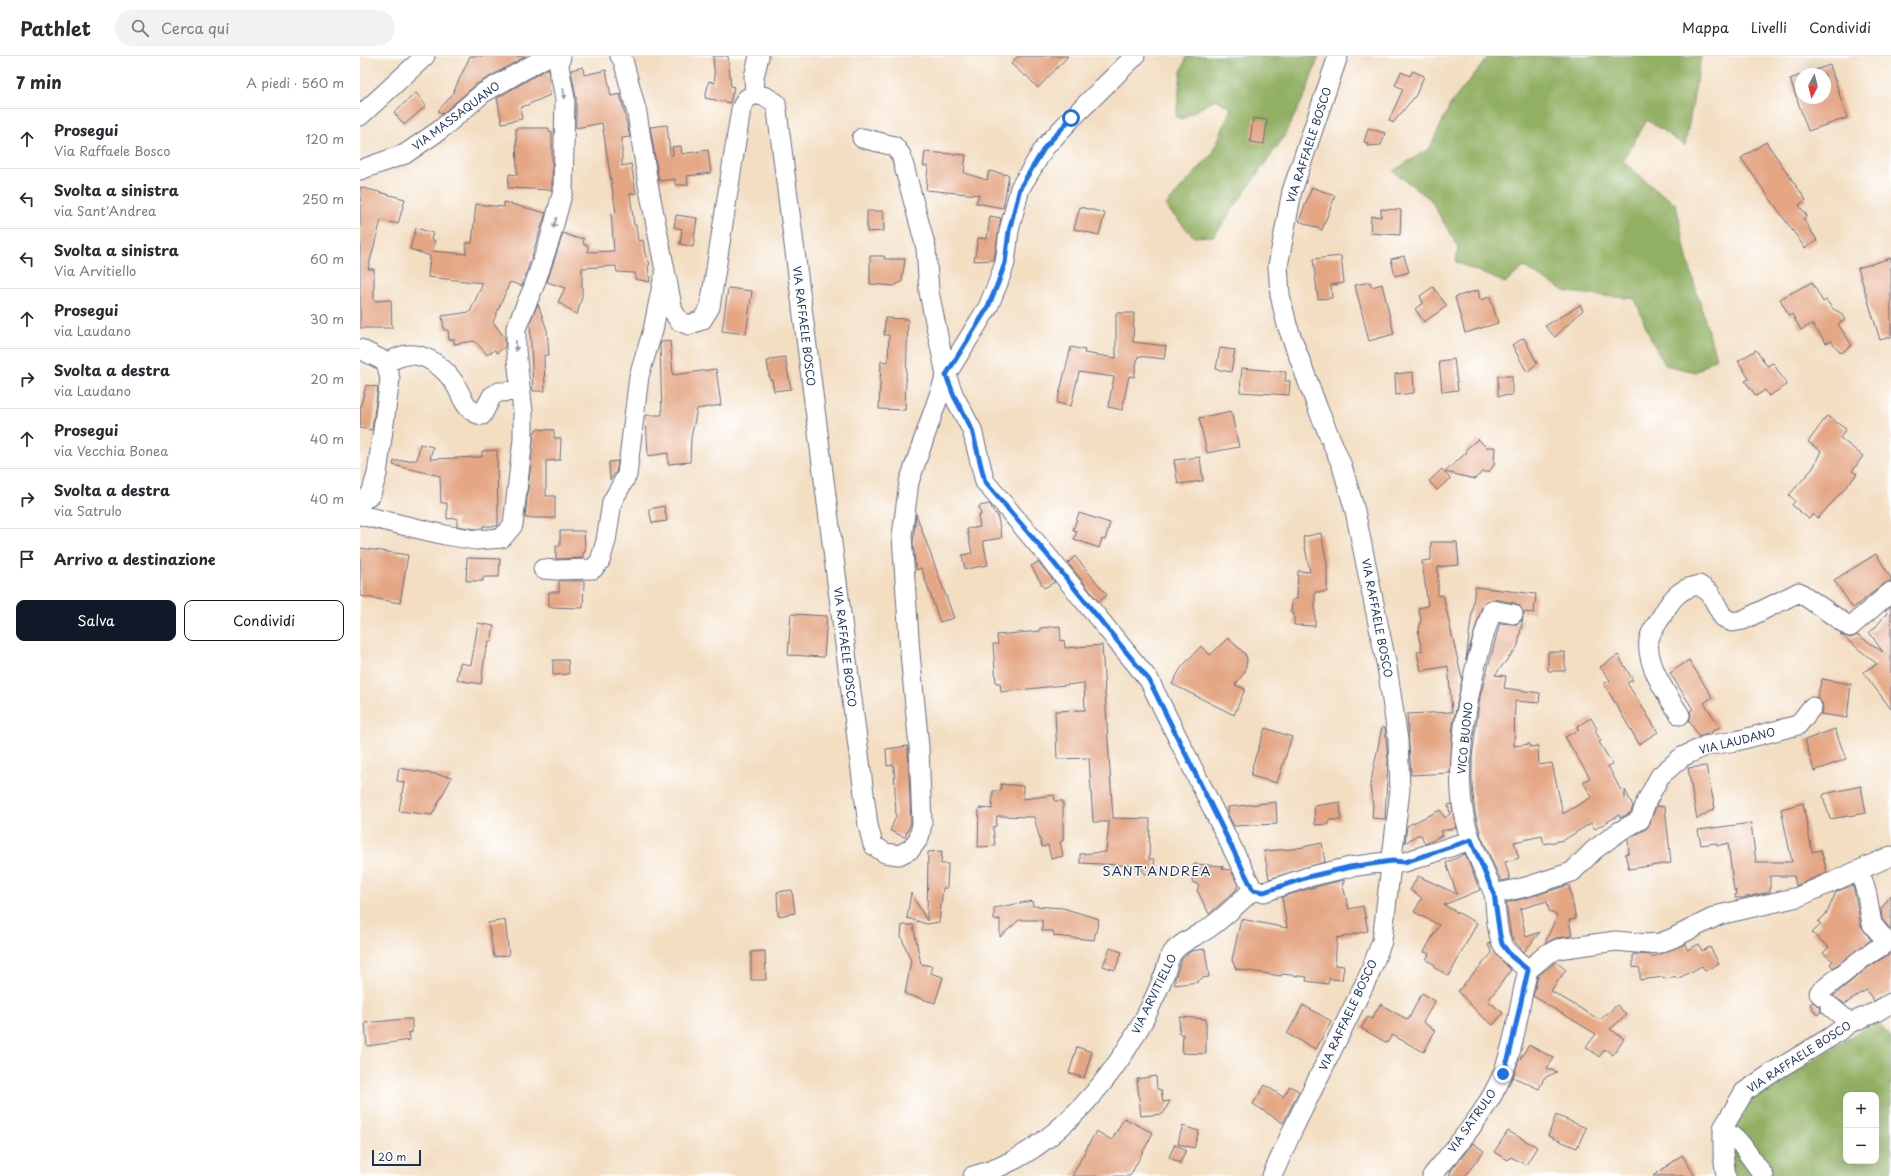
<!DOCTYPE html>
<html lang="it">
<head>
<meta charset="utf-8">
<style>
	body { margin:0; font-family:"Playpen Sans",sans-serif; background:#f2f2f3; color:#2b2b33 }
	.controls { position:absolute; right:12px; bottom:12px; display:grid; overflow:hidden; border-radius:8px; box-shadow:0 4px 16px #0002 }
	.controls button { width:36px; height:36px; display:grid; place-items:center; padding:0; border:0; border-bottom:1px solid #e1e1e2; background:#fff; color:#2b2b33; font:20px sans-serif }
	.compass { position:absolute; left:1435px; top:12px; width:36px; height:36px; border-radius:50%; background:#fff; box-shadow:0 4px 16px #0002; rotate:187deg }
	.scale { position:absolute; left:12px; bottom:10px; width:49px; box-sizing:border-box; padding-left:4px; border:2px solid #1b2f5e; border-top:0; font-size:11px; line-height:14px; white-space:nowrap; color:#1b2f5e; -webkit-text-stroke:3px #fff; paint-order:stroke }
	.stop { position:absolute; width:12px; height:12px; margin:-9px; border:3px solid #1a73e8; border-radius:50%; background:#fff }
	.stop.end { background:#1a73e8; border-color:#fff; box-shadow:0 1px 4px #0008 }
	.list { margin:0; padding:0; list-style:none }
	h2 { display:flex; justify-content:space-between; align-items:center; height:52px; margin:0; padding:0 16px; font-size:17px }
	h2 small { font-size:13px; font-weight:400; color:#7c7c81 }
	.list li { display:grid; grid-template-columns:26px 1fr auto; gap:12px; align-items:center; box-sizing:border-box; height:60px; padding:0 16px; border-top:1px solid #e1e1e2 }
	.list b { display:block; font-size:15px; white-space:nowrap }
	.list p { margin:0; font-size:13px; white-space:nowrap; color:#7c7c81 }
	.list em { font-size:13px; font-style:normal; color:#7c7c81 }
	.actions { display:flex; gap:8px; padding:12px 16px }
	.actions a { flex:1; padding:9px 0; border:1px solid #111827; border-radius:8px; text-align:center; font-size:14px; color:#111827 }
	.actions .main { background:#111827; color:#fff }
	.icon { flex:none; width:22px; height:22px; fill:none; stroke:currentColor; stroke-width:2; stroke-linecap:round; stroke-linejoin:round }
	.map { position:relative; flex:none; width:1531px; height:1120px; overflow:hidden }
	header { display:flex; align-items:center; gap:24px; box-sizing:border-box; height:56px; padding:0 20px; background:#fff; border-bottom:1px solid #e1e1e2 }
	header strong { font-size:19px }
	nav { display:flex; gap:22px; margin-inline-start:auto; font-size:14px }
	.search { width:280px; height:36px; background:#f2f2f3; display:flex; align-items:center; gap:10px; box-sizing:border-box; padding:0 14px; border-radius:22px; color:#7c7c81; font-size:15px }
	main { display:flex }
	aside { flex:1; background:#fff }
	.map>svg:first-child { display:block }
	.forest { fill:#92b063; stroke:#567060; fill-rule:evenodd }
	.building { fill:#e4a683 }
	.lines { fill:none; stroke-linecap:round; stroke-linejoin:round }
	.minor-casing { stroke:#676c81; stroke-width:21 }
	.minor { stroke:#fff; stroke-width:19 }
	.oneway { fill:#8d97ae }
	.route { stroke:#1a73e8; stroke-width:5 }
	.labels { text-anchor:middle; stroke-width:3; stroke-linejoin:round; paint-order:stroke }
	.street-label { font-size:11px; fill:#1b2f5e; stroke:#fff }
	.quarter-label { font-size:13px; letter-spacing:1px; fill:#1b2f5e; stroke:#fff }
</style>
</head>
<body>
<header>
<strong>Pathlet</strong>
<div class="search"><svg class="icon" aria-label="search" viewBox="0 0 24 24"><circle cx="10" cy="10" r="6"/><path d="M15 15l6 6"/></svg>Cerca qui</div>
<nav><a>Mappa</a><a>Livelli</a><a>Condividi</a></nav>
</header>
<main>
<aside>
<h2>7 min<small>A piedi · 560 m</small></h2>
<ul class="list">
<li><svg class="icon" aria-label="ahead" viewBox="0 0 24 24"><path d="M12 20V5M6 11l6-6 6 6"/></svg><div><b>Prosegui</b><p>Via Raffaele Bosco</p></div><em>120 m</em></li>
<li><svg class="icon" aria-label="left" viewBox="0 0 24 24"><path d="M17 20v-9H6M10 6l-5 5 5 5"/></svg><div><b>Svolta a sinistra</b><p>via Sant'Andrea</p></div><em>250 m</em></li>
<li><svg class="icon" aria-label="left" viewBox="0 0 24 24"><path d="M17 20v-9H6M10 6l-5 5 5 5"/></svg><div><b>Svolta a sinistra</b><p>Via Arvitiello</p></div><em>60 m</em></li>
<li><svg class="icon" aria-label="ahead" viewBox="0 0 24 24"><path d="M12 20V5M6 11l6-6 6 6"/></svg><div><b>Prosegui</b><p>via Laudano</p></div><em>30 m</em></li>
<li><svg class="icon" aria-label="right" viewBox="0 0 24 24"><path d="M7 20v-9h11M14 6l5 5-5 5"/></svg><div><b>Svolta a destra</b><p>via Laudano</p></div><em>20 m</em></li>
<li><svg class="icon" aria-label="ahead" viewBox="0 0 24 24"><path d="M12 20V5M6 11l6-6 6 6"/></svg><div><b>Prosegui</b><p>via Vecchia Bonea</p></div><em>40 m</em></li>
<li><svg class="icon" aria-label="right" viewBox="0 0 24 24"><path d="M7 20v-9h11M14 6l5 5-5 5"/></svg><div><b>Svolta a destra</b><p>via Satrulo</p></div><em>40 m</em></li>
<li><svg class="icon" aria-label="arrive" viewBox="0 0 24 24"><path d="M6 21V4h12l-3 4 3 4H6"/></svg><div><b>Arrivo a destinazione</b></div></li>
</ul>
<div class="actions"><a class="main">Salva</a><a>Condividi</a></div>
</aside>
<div class="map">
<svg width="1531" height="1120" viewBox="0 0 1531 1120">
	<rect width="100%" height="100%" fill="#fff"/>
	<filter id="ink" filterUnits="userSpaceOnUse"><feTurbulence type="fractalNoise" baseFrequency=".025" numOctaves="2"/><feDisplacementMap in="SourceGraphic" scale="8" xChannelSelector="R" yChannelSelector="G"/><feConvolveMatrix kernelMatrix="1 2 1 2 8 2 1 2 1" color-interpolation-filters="sRGB"/></filter>
	<filter id="wash" filterUnits="userSpaceOnUse"><feTurbulence type="fractalNoise" baseFrequency=".012" numOctaves="4" result="noise"/><feDisplacementMap in="SourceGraphic" scale="16" xChannelSelector="R" yChannelSelector="G"/><feGaussianBlur stdDeviation="0.9" result="paint"/><feColorMatrix in="noise" values="0 0 0 0 0 0 0 0 0 0 0 0 0 0 0 0 0 1.4 0 .05"/><feComposite in="paint" operator="in"/></filter>
	<g filter="url(#wash)">
		<rect width="100%" height="100%" fill="#f3dec2"/>
		<path class="forest" d="M827 0H959L946 37 923 82 854 180 834 181 805 150 853 97 871 52 856 43 822 63 816 61 821 16Z
			M1129 0H1341L1325 90 1287 64 1263 105 1295 133 1316 148 1327 202 1356 302 1336 316 1305 309 1290 281 1275 243 1206 236 1164 211 1145 227 1096 206 1098 191 1070 143 1033 115 1070 92 1091 47Z
			M1516 964 1531 982V1120H1372L1368 1077 1379 1053ZM1486 1039H1516V1105H1486Z"/>
		<g id="blocks">
			<path class="building" d="M110 0H166L117 28 82 58 78 55 92 39Z
				M353 0H368L371 30 374 31 370 47 345 42 349 25 355 27Z
				M658 0H708L678 32 666 19 665 20 651 8Z
				M1470 9 1487 62 1448 75 1430 23 1441 19V42H1465V18H1444Z
				M223 11 224 19 246 14 251 40 260 38 270 81 262 82V110L271 108 276 137 270 138 274 169H276L278 185 283 184 285 198 290 208 288 210 290 226 275 223V217L257 216 256 210 222 212V240L217 259 198 246 205 232 187 226 203 177 216 182H223L224 189H228V196L254 195 251 158 256 157 242 67 216 72V41L211 14Z
				M188 12 190 39 160 52 162 63 142 67 137 42Z
				M1053 15 1064 20 1056 39 1033 67 1029 64 1043 33 1035 29 1041 16 1050 20Z
				M56 37 66 50 44 69 34 56Z
				M893 62 907 64 904 88 890 86Z
				M307 69 310 99H313L312 91 321 90 322 98 348 94 351 117 327 120 328 129H315V123L299 125 290 71Z
				M156 72H189V76L192 75V134L148 132 149 118 157 119Z
				M1008 72 1025 77 1021 89 1007 90 1008 87 1004 86Z
				M1406 86 1446 144 1439 149 1447 160 1443 163 1457 184 1445 192 1381 102Z
				M565 96 606 99 604 117 627 124 629 115 649 119 643 152 616 147 619 139 566 134 568 110H563Z
				M0 131 45 143 38 168 21 164 8 213H14V245L31 244 32 272H0Z
				M952 131 975 140 962 174 939 165Z
				M144 146 186 157 162 230 150 226 133 266 145 282V291L137 297 135 294 127 299 115 285 94 288V283L89 284 88 274H84L82 260 110 256 123 227 68 221 70 200 50 193 56 172 73 177 71 183 75 185 72 195 106 198V187H112L116 148 144 151Z
				M720 151 745 157 739 179 714 173Z
				M1021 153 1041 154 1040 179 1010 177 1011 160 1021 161Z
				M507 155H523L524 175 507 176Z
				M316 159 337 162 333 191 320 188 322 173 314 171Z
				M630 160 641 162 634 204 614 205 618 182 627 183Z
				M510 200H524L525 203H545L542 225 534 230 510 228Z
				M981 200 984 227 971 229 972 242 958 243 953 203Z
				M1044 200 1049 216 1035 220 1031 203Z
				M1531 202V281L1520 284 1498 212Z
				M1010 226 1012 231 1022 228 1034 278 1009 285 995 229Z
				M1452 226 1463 246 1466 244 1473 253 1481 257 1485 264 1478 268 1492 289 1481 297 1471 285 1466 287 1452 268 1441 274 1432 258 1429 260 1420 243Z
				M1073 231 1087 250 1064 266 1055 253 1063 247 1060 240Z
				M368 232 392 235 386 278 362 275Z
				M1118 234 1120 244 1130 241 1138 267 1105 277 1095 241Z
				M178 248 187 274 189 299H184L185 335H173L170 266Z
				M1220 249 1223 254 1195 281 1185 270Z
				M756 257H774L773 286 806 290 804 303 778 300 774 321 769 320 762 354 748 351 754 321 719 316 711 350 697 347 711 291 725 294 724 297 756 302Z
				M525 262 548 263 545 354 519 353 521 305 528 306 529 279H524Z
				M1164 282 1177 307 1167 316 1152 289Z
				M310 285 313 319 356 313 361 349 337 353 331 382 330 406 308 408V397L288 400 286 359H302L300 289 301 286Z
				M860 292 875 294 871 316 856 313Z
				M1396 294 1407 310 1413 307 1427 329 1409 340 1405 334 1396 340 1385 325 1389 323 1378 305Z
				M425 301 431 333 414 335 412 324H410L407 305H410V303Z
				M1094 303 1098 334 1082 336 1079 305Z
				M882 312 926 316 925 325H930L929 339 880 336Z
				M1053 316 1054 337 1036 339 1035 318Z
				M1138 320H1152V339L1138 340Z
				M6 329 18 331 12 374 0 372V353Z
				M871 355 879 391 847 397 839 362Z
				M1467 360 1486 373 1480 382 1503 400 1492 415 1497 418 1487 430 1458 462 1453 458 1449 463 1432 449 1435 445 1429 439 1453 412 1461 395 1448 386Z
				M176 373 194 374V382H201L200 404 186 405V440H195V462H165L174 376H176Z
				M1118 383 1126 391H1135L1134 409 1129 416H1122L1115 423 1085 416 1107 396 1105 394Z
				M60 388 73 391 70 403 122 401V395L137 394 138 470H123V472L116 473 97 470V462L87 463V447H81L80 420 33 409 34 405 57 404Z
				M840 401 843 425 818 428 814 404Z
				M258 405 256 416 250 424 249 406Z
				M1082 413 1090 423 1077 434 1069 425Z
				M630 448 634 457 637 458 642 482 623 485 628 509 605 513 602 499 612 497 607 473 620 471 618 460 621 459 619 450Z
				M304 450 307 465 292 467 289 453Z
				M719 457 750 467 745 484 742 483 739 492 714 483 717 475 713 474Z
				M556 458 594 562 580 566 561 512 557 514 555 507 553 487Z
				M200 475H224L225 496 223 497V502L196 503V490H200Z
				M961 477 967 508V536H955V570L934 569V558L931 557 932 544 937 543 938 515 950 516 943 481Z
				M1071 486H1097L1099 509 1078 511V540L1083 539 1102 623 1093 668 1090 717 1051 719 1047 658 1092 656 1088 610 1061 615 1057 596 1062 595 1058 578 1061 563 1058 552 1068 550 1062 505 1071 504Z
				M0 492 48 499 40 547 0 540Z
				M1516 498 1531 522V525L1524 528 1493 552 1474 524Z
				M715 500 747 539 739 546 708 507Z
				M107 502 140 503 139 521H123V525H106Z
				M678 506 695 526 684 532 671 510Z
				M199 525H224L223 552 189 551V536H199Z
				M1115 531 1176 538 1174 557 1164 556V559L1160 550 1155 547 1134 543 1125 546 1122 551 1106 604Z
				M1531 550V653L1503 616 1517 608 1480 578 1490 582 1498 579 1523 596 1509 576 1514 573 1527 557 1525 555Z
				M431 558 467 560 464 601 428 599Z
				M1163 561 1158 590 1135 619 1146 620 1144 632 1180 637 1179 647 1155 645 1154 690 1170 688V691L1178 690 1179 709 1192 707 1203 758 1232 741 1223 726 1230 722 1205 681 1219 674 1216 671 1231 662 1237 673 1235 675 1241 685 1239 686 1252 708 1248 710 1265 742V734L1273 750 1271 756 1266 759 1260 762 1259 759 1235 773 1231 767 1204 784 1184 788 1182 780 1154 786 1159 802 1145 806 1150 823 1141 825 1121 780 1115 757 1112 730V701L1120 640 1140 567 1156 568 1161 565Z
				M118 567 134 570 131 586 129 585 125 598 121 628 97 624 100 607 111 609Z
				M700 570 701 585 704 584 705 592 742 589 753 762 790 763 789 803H794L795 817 785 818 780 810 720 807V798L746 796 749 766H733L729 702 697 703 695 655 725 654 724 627 641 636 640 627H636L633 588H638L637 579 680 575V572Z
				M868 582 885 598 887 604 885 616 875 629 885 633 874 659 812 628 821 612 841 590 850 599Z
				M1188 596H1205V615H1188Z
				M1258 599 1273 624 1267 627 1298 676 1279 688 1244 628 1250 624 1240 611Z
				M193 604H208L209 618 193 619Z
				M1329 604 1352 641 1344 647 1360 671 1348 678 1339 681 1329 665 1331 659 1330 655 1333 653 1310 617Z
				M1462 623 1491 628 1487 662 1461 658 1463 653 1462 647 1457 642Z
				M1022 671 1025 672 1028 703 1025 763 1012 762 1013 749 1010 730Z
				M905 672 932 681 917 727 891 720 893 711H892Z
				M1475 673 1486 703 1454 715 1445 684Z
				M548 690 551 767 545 781 530 775 536 760 534 709 527 710 526 693Z
				M1346 710 1355 752 1337 763 1328 712Z
				M39 712 92 721 72 759 39 755 44 726 37 725Z
				M641 728 663 730V743L694 739 695 745H703V785L700 786 703 800 691 803 688 789 682 791 674 761 637 760 636 770 633 771 635 790 618 791 619 752 632 753 633 735H641Z
				M1501 730 1506 757 1470 763 1463 741 1464 738Z
				M916 746 917 768 874 770 868 759V751Z
				M980 746 981 764H969V768L955 769 954 750Z
				M1443 747 1452 796 1461 794 1467 816 1436 830 1434 820H1410V836L1382 842H1375L1376 834 1374 835 1368 787 1357 790 1356 787 1341 789 1338 774 1391 767 1396 806H1432L1421 753Z
				M1092 748 1096 772 1081 775 1083 779 1065 788 1061 779H1057L1045 787 1047 770 1080 754 1085 762 1090 758 1088 749Z
				M1296 750 1305 751 1311 807 1269 813 1265 798 1269 797 1268 783 1286 773 1290 767Z
				M962 787 965 806 909 823 904 795 933 793Z
				M582 795 581 808H588L587 832H583L579 866 567 868 547 862 551 837 567 865 568 796Z
				M1105 798 1120 834 1084 849 1117 867 1089 920 1075 912V909L1066 904 1069 898 1064 896 1079 869 1054 856 1062 842 1050 834 1058 820 1097 838 1086 807Z
				M834 808 863 810 862 813 871 814 878 829 876 834 849 858 837 834 839 829 832 826Z
				M984 824V827H982L989 853 1003 850 1008 875 977 882 975 909 984 910 982 924 969 923 968 928 946 925 947 921 922 918 921 920 876 913 872 904 881 863 927 872 922 841 951 832Z
				M1209 829 1216 863 1209 864 1212 880 1196 882 1185 887 1197 859 1189 855 1187 845 1160 853 1166 881 1180 876 1164 896 1151 880 1146 847 1169 841Z
				M1493 829 1501 870 1511 884 1473 912 1470 908 1473 905 1463 897 1469 891 1452 877 1461 868 1458 866 1467 857 1476 836Z
				M432 834 435 857 418 860 417 836Z
				M1531 839V874L1522 863 1521 853Z
				M672 845 673 850 703 852 739 863 734 884 694 880 693 875H682V864H659L640 881V863L634 864V852Z
				M145 864 149 899 134 901 128 867Z
				M542 869H553L561 908 572 910 570 917 583 921 575 947 545 938 551 905 541 880Z
				M1130 887 1137 899 1151 914 1128 945 1143 957 1133 969 1121 960 1098 935 1132 897 1128 889Z
				M1325 888 1327 894 1339 888 1342 895 1350 891 1359 908 1345 915 1342 910 1317 923 1315 920 1306 924 1304 921 1280 924V912L1273 911V898L1292 899V901Z
				M750 892 762 896 755 914 743 910Z
				M845 893 849 921 842 922 838 926 815 929V922L822 903 831 895Z
				M405 895 406 924H391V896Z
				M1531 897V936L1514 945 1506 934 1485 948 1473 940 1509 911Z
				M1196 906 1206 914 1191 935 1240 964 1257 949 1267 959 1250 973 1264 983 1253 999 1245 993 1239 1001 1226 991 1236 978 1173 940 1178 920Z
				M1062 937 1075 945 1063 966 1075 975 1064 996 1032 979 1027 987 1001 972 1008 961 1012 963 1020 948 1048 964Z
				M1453 946 1459 951 1461 956 1457 959 1450 948Z
				M943 949 971 965 956 993 927 978Z
				M820 961 846 963V998L822 997 823 978H819Z
				M44 963H52V977L49 976 50 984 7 990 5 967Z
				M1169 989 1194 1002 1187 1012 1197 1016 1184 1022 1179 1033 1153 1021 1158 1006Z
				M717 991 732 996 724 1022 709 1017Z
				M796 1020 797 1033 801 1034 803 1046 810 1045 803 1058 781 1060 777 1023Z
				M905 1029 923 1041 930 1030 939 1035 923 1067 893 1048Z
				M1196 1059 1226 1072 1217 1092 1188 1080Z
				M764 1062 793 1077 770 1120H712L736 1075 752 1084Z
				M823 1070 839 1075 834 1092 818 1088 820 1078Z
				M1148 1075 1177 1091 1166 1109 1151 1101 1148 1104 1134 1096Z
				M1113 1087 1124 1095 1105 1120H1089L1092 1113Z
				M815 1088 826 1094 820 1107 809 1101Z
				M1322 1099 1335 1120H1293Z"/>
		</g>
	</g>
	<g filter="url(#ink)">
		<use href="#blocks" fill-opacity="0" stroke="#676c81" stroke-width="1"/>
		<g class="lines">
			<defs>
				<path id="minor" d="M260 0 263 4 277 57 288 128 313 255 319 265 329 269 342 264 350 251 381 53 386 43 395 38 406 41 416 47 508 769 513 789 525 797 539 799 551 793 559 782 562 768 559 691 550 597 542 480 549 426 586 319 628 251 638 227 645 207 649 175 660 132 685 91 711 63 775 0
					M395 38 394 21 399 0
					M0 60 65 0
					M502 82 534 90 541 99 566 192 569 236 586 319 594 340 612 374 625 426 685 497 789 624 893 834
					M0 114 45 98 80 74 123 37 188 0
					M0 293 26 306 30 323 17 418 11 438 0 447
					M26 306C33 304 40 300 47 299 66 297 85 312 95 328 103 341 105 356 122 359L132 340 139 336 161 335
					M0 459 85 479 116 484 142 482 153 469 163 383V356L156 294V272L174 230 190 183 203 135 205 43 199 10 201 0
					M183 513 196 514 233 513 240 505 246 485 252 446 267 419 279 320 293 274 303 224
					M1320 659C1308 641 1282 603 1290 580 1293 572 1300 564 1304 556 1313 541 1321 532 1339 529L1350 537 1363 561 1372 566 1383 564 1439 536 1490 571 1531 536
					M1111 784C1086 722 1111 616 1132 554L1153 558
					M1134 838C1136 852 1136 877 1143 889 1149 899 1159 906 1168 914L1187 898 1198 893 1256 885 1287 888 1300 887 1313 882 1359 859 1438 841 1531 800
					M1462 940 1459 937C1472 926 1486 916 1499 905 1508 898 1518 893 1527 886L1512 868 1507 839 1500 815
					M1470 950 1490 967
					M1363 1072 1381 1088 1404 1120
					M613 1120C687 1101 747 1031 782 967 791 951 798 934 805 917 807 911 809 900 814 895 821 886 840 878 849 872 865 861 879 846 893 834L904 836 948 821 990 811 1032 805 1045 806 1111 784 1134 838 1166 831 1212 816 1234 794 1260 775 1280 764 1286 746 1300 720 1322 701 1345 690 1376 685 1438 669 1452 651
					M912 1120 933 1073 1009 919 1022 885 1040 734 1038 684 1027 611 995 455 982 410 958 353 927 269 920 239 918 210 932 135 978 0
					M1072 1120C1098 1088 1127 1056 1143 1017 1156 985 1159 948 1168 914
					M1366 1120 1363 1098V1072L1384 1036 1418 1013 1469 982 1490 967 1516 956 1531 947"/>
			</defs>
			<use href="#minor" class="minor-casing"/>
			<use href="#minor" class="minor"/>
		</g>
		<defs><path id="oneway-solid" d="M-6-.8H1V-3.2L6.5 0L1 3.2V.8H-6Z"/></defs>
		<g class="oneway">
			<use href="#oneway-solid" transform="translate(204 38) rotate(83)"/>
			<use href="#oneway-solid" transform="translate(195 167) rotate(106)"/>
			<use href="#oneway-solid" transform="translate(156 290) rotate(89)"/>
		</g>
	</g>
	<g class="lines" filter="url(#ink)">
		<path class="route" d="M711 62 685 91 660 132 649 175 645 207 638 227 628 251 586 319 594 340 612 374 625 426 685 496 789 624 893 834 904 836 948 821 990 811 1032 805 1045 806 1111 784 1134 838 1140 880 1142 888 1151 900 1168 914 1149 1000 1143 1018"/>
	</g>
	<g class="labels">
		<g class="street-label">
			<text transform="translate(96 60) rotate(-37)" y="4">VIA MASSAQUANO</text>
			<text transform="translate(949 89) rotate(-72)" y="4">VIA RAFFAELE BOSCO</text>
			<text transform="translate(444 270) rotate(83)" y="4">VIA RAFFAELE BOSCO</text>
			<text transform="translate(1017 562) rotate(79)" y="4">VIA RAFFAELE BOSCO</text>
			<text transform="translate(485 591) rotate(83)" y="4">VIA RAFFAELE BOSCO</text>
			<text transform="translate(1105 682) rotate(-84)" y="4">VICO BUONO</text>
			<text transform="translate(1377 685) rotate(-14)" y="4">VIA LAUDANO</text>
			<text transform="translate(794 938) rotate(-64)" y="4">VIA ARVITIELLO</text>
			<text transform="translate(988 959) rotate(-65)" y="4">VIA RAFFAELE BOSCO</text>
			<text transform="translate(1439 1001) rotate(-33)" y="4">VIA RAFFAELE BOSCO</text>
			<text transform="translate(1112 1065) rotate(-55)" y="4">VIA SATRULO</text>
		</g>
		<g class="quarter-label">
			<text x="797" y="820">SANT'ANDREA</text>
		</g>
	</g>
</svg>
<div class="controls">
<button>+</button>
<button>−</button>
</div>
<svg class="compass" viewBox="-18 -18 36 36"><path d="M0-13l5 13h-10z" fill="#e53935"/><path d="M0 13l5-13h-10z" fill="#7c7c81"/></svg>
<div class="scale">20 m</div>
<div class="stop" style="left:711px;top:62px"></div>
<div class="stop end" style="left:1143px;top:1018px"></div>
</div>
</main>
</body>
</html>
